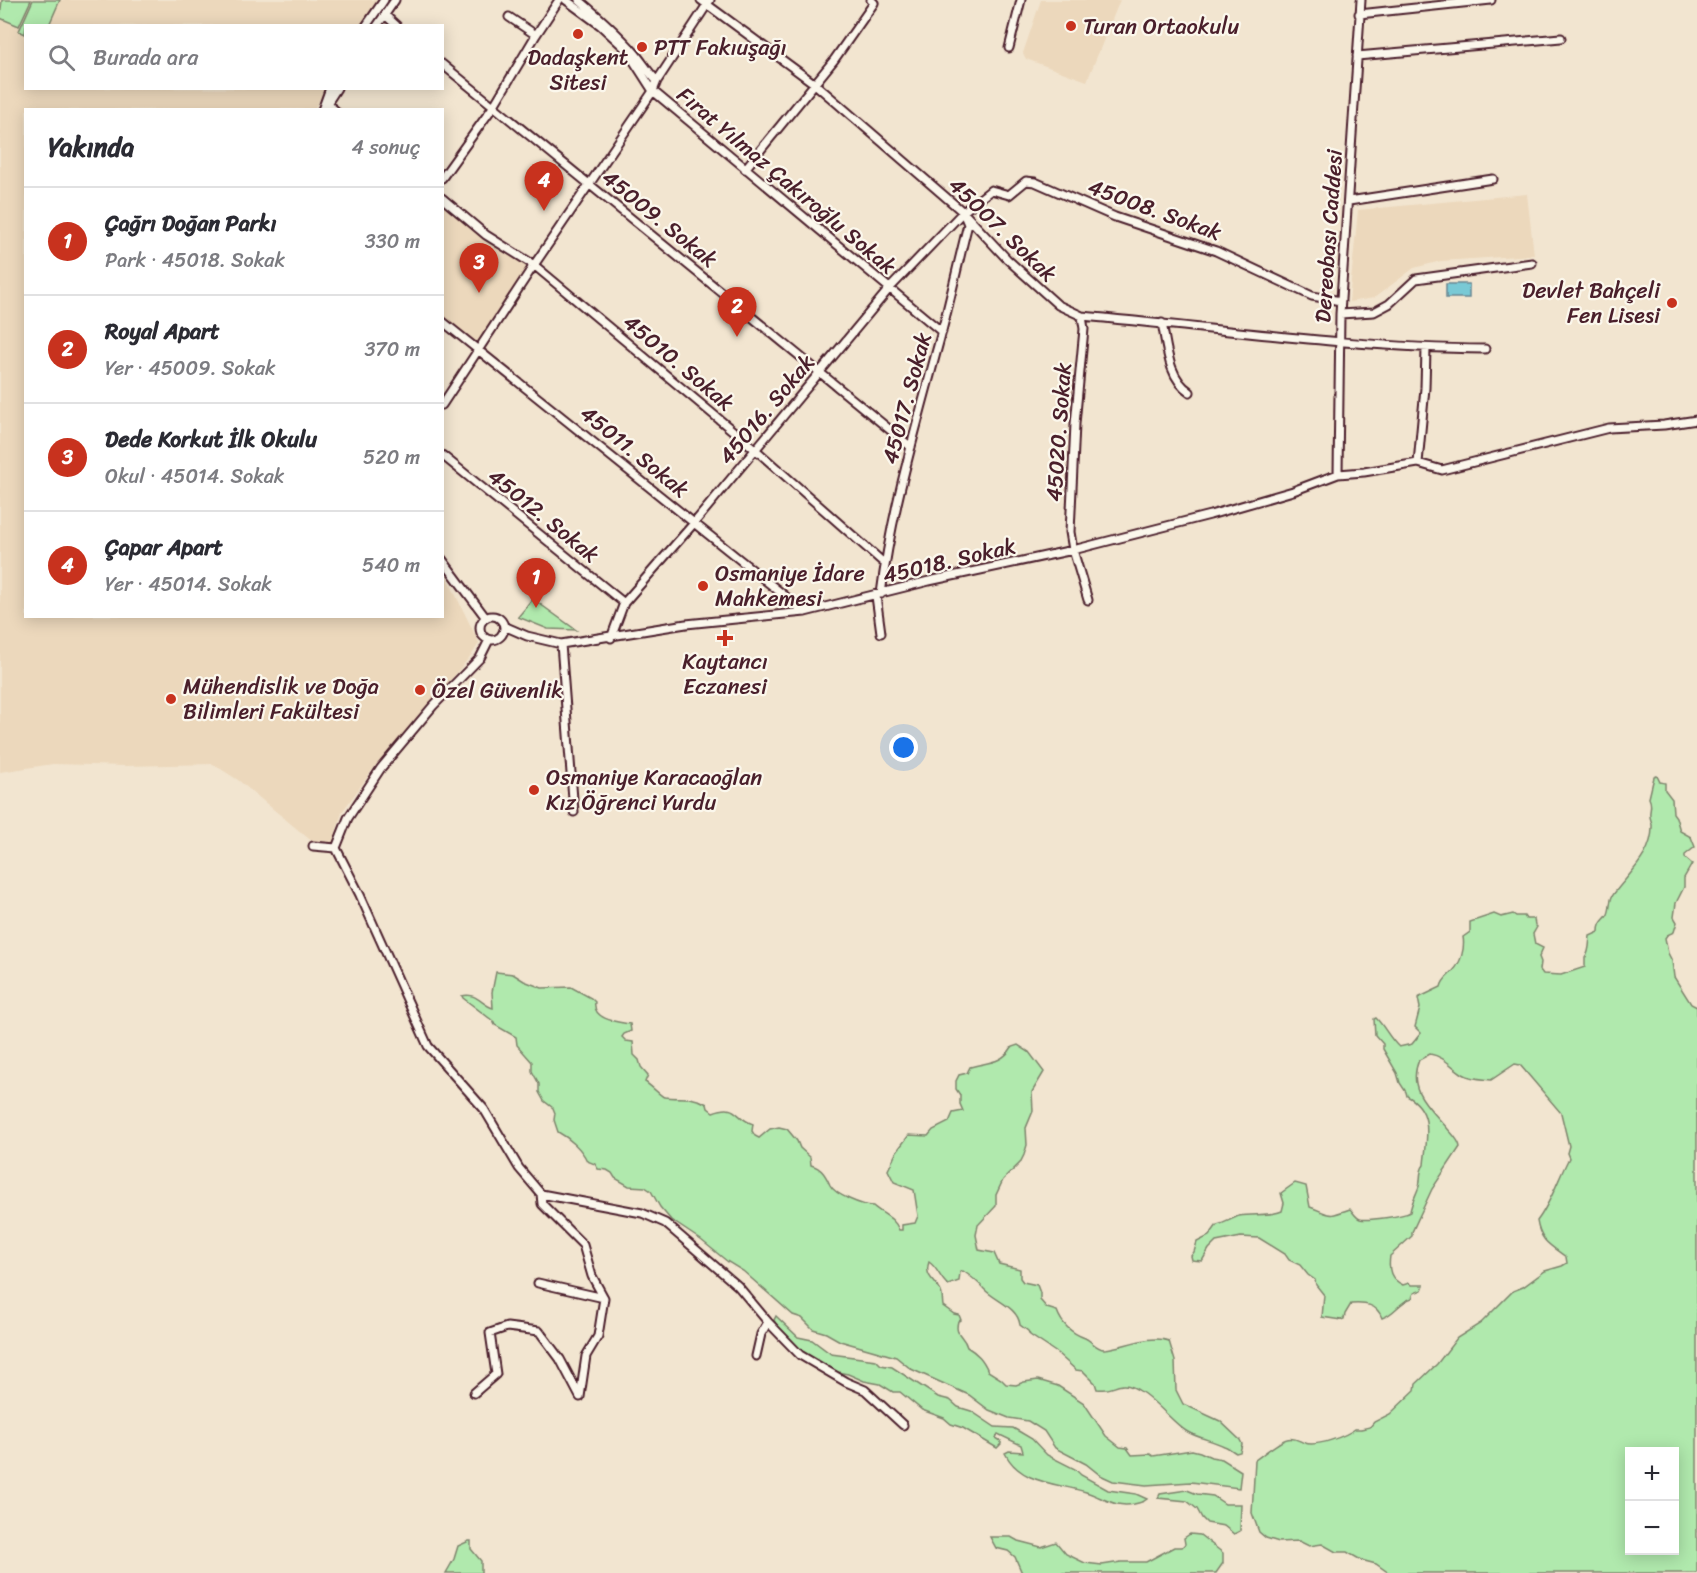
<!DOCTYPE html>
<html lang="tr">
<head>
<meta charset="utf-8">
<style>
	body { margin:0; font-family:Sriracha,sans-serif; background:#f7f7f7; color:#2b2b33 }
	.controls { position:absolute; right:18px; bottom:18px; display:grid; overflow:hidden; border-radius:0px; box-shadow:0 3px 15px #0003 }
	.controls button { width:54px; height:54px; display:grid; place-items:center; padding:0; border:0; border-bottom:2px solid #e1e1e2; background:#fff; color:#2b2b33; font:30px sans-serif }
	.you { position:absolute; left:904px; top:748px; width:21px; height:21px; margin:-15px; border:4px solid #fff; border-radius:50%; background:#1a73e8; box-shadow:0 0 0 9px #1a73e833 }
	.badge { display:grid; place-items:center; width:39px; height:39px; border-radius:50%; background:#c8321e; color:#fff; font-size:20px; font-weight:700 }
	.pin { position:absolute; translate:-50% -50px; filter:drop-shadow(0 2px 3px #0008) }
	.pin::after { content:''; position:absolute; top:32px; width:21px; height:18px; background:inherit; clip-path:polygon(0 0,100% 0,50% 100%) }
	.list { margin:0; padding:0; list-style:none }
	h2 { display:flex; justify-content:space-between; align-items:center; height:78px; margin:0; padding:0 24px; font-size:26px }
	h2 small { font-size:20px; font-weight:400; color:#7c7c81 }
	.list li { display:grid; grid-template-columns:39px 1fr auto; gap:18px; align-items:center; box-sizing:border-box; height:108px; padding:0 24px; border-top:2px solid #e1e1e2 }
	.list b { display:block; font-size:22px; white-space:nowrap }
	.list p { margin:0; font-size:20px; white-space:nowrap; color:#7c7c81 }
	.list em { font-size:20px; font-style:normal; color:#7c7c81 }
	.icon { flex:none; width:33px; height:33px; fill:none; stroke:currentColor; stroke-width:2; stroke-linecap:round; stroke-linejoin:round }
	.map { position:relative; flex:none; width:1697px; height:1573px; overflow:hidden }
	.search { position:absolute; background:#fff; box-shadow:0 3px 15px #0003; left:24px; top:24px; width:420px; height:66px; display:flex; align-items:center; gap:15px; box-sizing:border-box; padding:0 21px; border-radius:0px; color:#7c7c81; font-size:22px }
	.panel { position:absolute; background:#fff; box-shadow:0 3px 15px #0003; left:24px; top:108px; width:420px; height:510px; border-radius:0px }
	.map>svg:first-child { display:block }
	.built { fill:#ecd8bc }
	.green { fill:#b0e9ad; stroke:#7d846c; stroke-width:1.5; fill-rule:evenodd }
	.water { fill:#79c9d5; stroke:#668591; stroke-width:1.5 }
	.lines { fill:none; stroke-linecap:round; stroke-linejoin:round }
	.minor-casing { stroke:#4a1f2b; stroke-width:11 }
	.minor { stroke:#fbf7ec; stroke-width:7 }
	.poi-dot { fill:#c8321e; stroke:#fbf7ec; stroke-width:2 }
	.labels { text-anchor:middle; stroke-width:4.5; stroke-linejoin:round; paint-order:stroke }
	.poi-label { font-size:22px; fill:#4a1f2b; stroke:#fbf7ec; text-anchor:start }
	.street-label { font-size:22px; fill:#4a1f2b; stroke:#fbf7ec }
</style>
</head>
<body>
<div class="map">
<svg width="1697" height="1573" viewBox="0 0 1697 1573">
	<rect width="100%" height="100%" fill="#f2e5d0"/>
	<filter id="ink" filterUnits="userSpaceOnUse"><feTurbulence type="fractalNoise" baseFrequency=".0167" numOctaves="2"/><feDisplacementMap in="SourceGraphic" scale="12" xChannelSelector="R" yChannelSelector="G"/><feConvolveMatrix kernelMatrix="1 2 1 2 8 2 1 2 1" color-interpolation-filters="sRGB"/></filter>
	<g filter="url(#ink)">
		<path class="built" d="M0 0H377L362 25 26 26V88L326 89 314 109 26 110V616H442L443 569 479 643 473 653 444 688 376 765 342 812 333 842 314 843 238 780 213 764 126 766 53 764 0 772Z
			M1041 0H1120L1087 81 1026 59 1023 53Z
			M1527 194 1534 255 1441 261 1414 268 1374 298 1349 302 1358 210Z
			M442 198 486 235 534 265 478 348 443 321Z"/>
		<path class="green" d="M2 0H31L19 26 0 18Z
			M33 0H60L49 25 26 26 25 34 19 31Z
			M533 599 576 630 548 629 518 617Z
			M1657 776 1660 782 1665 783V790L1672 799 1673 813 1676 817 1680 831 1691 837 1695 847 1685 855V858L1692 864 1684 878V887L1676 903 1674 917 1677 922 1674 932 1667 935 1665 938 1668 953 1672 961 1674 977 1691 1004 1697 1007V1573H1389L1376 1564 1361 1560 1347 1552H1336L1322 1544 1309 1546 1299 1541 1279 1542 1266 1538 1259 1532 1252 1513 1255 1460C1262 1455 1281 1440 1287 1439 1295 1437 1299 1441 1305 1443 1317 1447 1346 1436 1355 1429H1361L1370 1427 1374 1422 1390 1414 1415 1390 1416 1384 1437 1364 1457 1338 1481 1323 1513 1291 1523 1287 1545 1271 1562 1266 1567 1263 1566 1257C1550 1245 1540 1241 1537 1221 1551 1203 1558 1179 1569 1158L1567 1153 1569 1146 1561 1113 1520 1065 1515 1064 1491 1080C1481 1079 1471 1079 1463 1074 1452 1067 1443 1056 1430 1054L1419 1060C1406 1090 1430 1108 1447 1128 1452 1134 1459 1140 1460 1147L1432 1189 1412 1232V1236L1390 1256C1388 1270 1390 1279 1403 1285L1409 1283 1411 1285H1424L1422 1290 1414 1293 1412 1298C1399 1302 1395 1314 1382 1318 1377 1304 1365 1303 1351 1304L1345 1314 1344 1319 1341 1320 1322 1317 1324 1295 1316 1285 1315 1280 1308 1275 1300 1265 1289 1260 1285 1254 1259 1238 1241 1237 1216 1242 1209 1249 1202 1261 1192 1260 1191 1256 1194 1252 1197 1242 1209 1236 1217 1225C1226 1223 1232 1218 1239 1216 1253 1213 1269 1217 1282 1211L1284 1203 1281 1193 1295 1183 1306 1186 1310 1207C1333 1215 1325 1218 1350 1209 1353 1212 1356 1218 1360 1219 1367 1221 1404 1216 1410 1212 1411 1204 1415 1197 1418 1189 1422 1181 1418 1172 1424 1165 1426 1140 1435 1111 1407 1096L1406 1092 1400 1083 1397 1073 1383 1049V1044L1375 1035 1374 1019 1376 1018C1385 1027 1389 1038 1399 1047L1412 1044 1421 1033 1415 1027 1420 1008 1418 998 1441 987C1442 980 1448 976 1453 971 1461 963 1465 948 1463 937L1470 932V922L1494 914 1501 917 1513 914 1516 916H1524L1526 919H1534L1535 925 1537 927 1533 934 1535 944 1543 948 1539 957 1541 962 1540 970 1543 974 1561 975 1585 967V958C1590 952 1589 944 1590 936L1599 932C1599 923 1602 922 1607 916 1611 911 1609 900 1613 895 1629 873 1653 855 1652 825 1652 822 1650 819 1650 816 1649 809 1653 806 1649 798L1654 777ZM1630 1452H1674V1550H1630Z
			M496 972 513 974 524 981 542 988 571 987 591 998 595 1002C592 1020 618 1022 630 1024L631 1031 624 1034 622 1037 626 1041 633 1042 634 1055 639 1060 641 1067 648 1075 645 1082C649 1084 662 1097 664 1097 680 1099 691 1095 707 1104L708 1108 713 1112C739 1103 733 1117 753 1124L752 1131 755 1136 759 1138 770 1129 779 1127 787 1129 797 1141 800 1148 810 1157 811 1165C822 1168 826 1176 830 1185 835 1195 863 1206 873 1206 883 1215 894 1217 899 1230H902V1225L915 1223 918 1216 914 1190 894 1182 888 1170 897 1151 909 1135 928 1136 933 1130 949 1122 953 1113 963 1111 960 1104V1095L956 1089V1081L959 1075 967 1073 970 1067C987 1062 1002 1064 1012 1047L1018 1045 1029 1052 1044 1072 1032 1092 1033 1111 1026 1128 1027 1145 1024 1155 1020 1163 1003 1180 996 1195V1206L978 1225 976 1235 979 1250 994 1253 999 1264 1020 1269V1278L1023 1282 1037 1285 1040 1293V1300L1047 1308 1057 1311C1062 1325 1071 1333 1085 1338 1092 1341 1097 1350 1105 1349 1124 1347 1150 1334 1169 1341L1175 1361 1176 1390 1183 1404 1220 1421 1240 1440 1242 1444 1240 1452 1236 1453C1232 1451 1228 1447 1224 1446 1212 1440 1197 1438 1186 1431 1170 1421 1143 1384 1123 1385 1112 1386 1112 1391 1097 1389L1095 1383 1083 1371 1076 1370 1057 1353 1030 1335 1028 1331 1020 1325C1018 1307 995 1301 984 1289 977 1281 972 1277 963 1271L960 1272 959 1281 948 1285C940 1279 938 1268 929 1262 924 1276 934 1279 940 1290 943 1294 942 1300 943 1306L954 1314 959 1315 961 1320 958 1321C954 1336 964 1335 967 1347 977 1353 983 1359 988 1371L1001 1379 1006 1384 1016 1385 1024 1382 1038 1380 1058 1386 1084 1403 1106 1436 1120 1447 1127 1448 1132 1455 1150 1454 1153 1456 1192 1450 1200 1452 1211 1457 1222 1459 1241 1471 1239 1488 1191 1482 1146 1485 1113 1481 1100 1475 1086 1464 1055 1448 1044 1431 1028 1421 1009 1418 989 1410 969 1395 911 1369 896 1357 840 1341 826 1333 813 1329 802 1318 793 1315 743 1271 728 1262 701 1240 671 1220 660 1207 651 1191 645 1187 629 1186 615 1178 612 1173 607 1170 598 1169 595 1164 587 1161C582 1149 569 1138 558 1132L554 1120 555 1113 553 1108 544 1101 539 1092V1084L532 1071V1062L517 1045 516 1037 495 1025 493 1021 463 998 462 996C476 992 482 1005 493 1008L492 992Z
			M776 1316 798 1337 812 1340 831 1354 876 1360 881 1365 892 1367 938 1397 950 1400 958 1407 971 1411 995 1427 1013 1428 1020 1432 1032 1439 1047 1455 1075 1469 1081 1475 1108 1490 1136 1494 1147 1499C1143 1503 1140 1502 1134 1504 1115 1508 1104 1498 1086 1492 1057 1483 1020 1484 1005 1453L1009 1451 1023 1452 1021 1445 998 1434 996 1438 1001 1441V1444L997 1448 963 1428 951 1424 944 1418 922 1410 900 1392H893L880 1384 864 1381 848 1374 831 1371 798 1348 779 1329 774 1320Z
			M1187 1490 1197 1494 1213 1496 1225 1504H1241L1240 1531 1234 1534 1224 1526 1207 1523 1202 1518 1197 1509 1187 1501 1158 1498 1160 1494Z
			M1190 1534 1200 1535 1223 1553V1563L1216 1573H1022L1015 1557 1008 1551 996 1548 990 1537H1011L1018 1541 1041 1547 1056 1542 1066 1554 1085 1563 1102 1565 1121 1562H1146L1174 1547H1182L1185 1544 1184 1538Z
			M469 1541H471V1549L481 1561V1573H446L454 1559 458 1546Z"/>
		<path class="water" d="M1446 284H1469V298H1446Z"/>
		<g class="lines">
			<defs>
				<path id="minor" d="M566 0 600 25 626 49 653 91 942 332
					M579 0C598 16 617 33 634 52 642 61 648 72 657 81
					M701 0 815 84 963 212 1007 259 1058 305 1082 316C1217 328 1351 348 1485 349
					M1359 14 1491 0
					M385 15 397 26
					M509 17 536 35
					M366 26 384 0
					M377 26 395 0
					M1009 48 1021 0
					M1357 56 1561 38
					M442 64 911 447
					M328 102 337 88
					M326 103 335 110
					M322 110 330 88
					M745 169 834 60 874 3 871 0
					M442 178 493 107 536 35 559 0
					M442 198 486 235 534 265 756 450 885 564
					M1349 201 1493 179
					M1340 314 1374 312 1389 304 1416 279 1532 263
					M1082 316 1084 329 1075 424 1070 532 1073 550 1088 600
					M442 321 805 612
					M1162 323C1167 347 1168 378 1190 392
					M442 405 534 265 653 91 657 81 710 0
					M442 455 624 603
					M1418 463 1425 388 1426 349
					M1338 474 1340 314 1361 0
					M442 559 486 618
					M881 594C891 513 915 432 936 353 948 311 957 267 968 224L965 217
					M876 596 881 633
					M480 628a12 12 0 1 1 24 0a12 12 0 1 1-24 0Z
					M504 626 527 636 561 644 686 624 805 612 929 581 1073 550 1210 515 1293 491 1338 474 1364 472 1418 463 1442 470 1609 428 1664 425 1697 420
					M611 638 624 603 695 522 889 289 963 212 991 190 1009 195 1026 181 1035 182 1115 217 1216 251 1312 296 1341 301
					M561 644 574 812
					M313 846 336 848
					M336 848 360 895 428 1046 484 1109 519 1168 541 1194 542 1204 583 1245 592 1276 604 1298 598 1336 586 1356 580 1397 560 1359 539 1331 507 1327 490 1333 496 1374 474 1393
					M336 848 348 818 381 768 433 706 480 658 489 640
					M541 1194 642 1213 665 1223 738 1286 768 1322 800 1355 846 1382 865 1390 903 1425
					M538 1283 604 1298
					M756 1356 761 1334 768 1322"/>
			</defs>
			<use href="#minor" class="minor-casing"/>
			<use href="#minor" class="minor"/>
		</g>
	</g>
	<g class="poi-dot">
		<circle cx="1071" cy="26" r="6"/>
		<circle cx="578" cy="34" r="6"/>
		<circle cx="642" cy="47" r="6"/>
		<circle cx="1672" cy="303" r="6"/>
		<circle cx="703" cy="586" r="6"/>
		<path d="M722 629h6v6h6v6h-6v6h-6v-6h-6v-6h6z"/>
		<circle cx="420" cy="690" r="6"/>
		<circle cx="171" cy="699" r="6"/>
		<circle cx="534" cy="790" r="6"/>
	</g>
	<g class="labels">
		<g class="poi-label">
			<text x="1083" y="34">Turan Ortaokulu</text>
			<text x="654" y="55">PTT Fakıuşağı</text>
			<text x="578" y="65" text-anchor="middle">Dadaşkent<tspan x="578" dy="25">Sitesi</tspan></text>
			<text x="1660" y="298" text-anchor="end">Devlet Bahçeli<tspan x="1660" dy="25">Fen Lisesi</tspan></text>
			<text x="715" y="581">Osmaniye İdare<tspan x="715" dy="25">Mahkemesi</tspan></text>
			<text x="725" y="669" text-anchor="middle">Kaytancı<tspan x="725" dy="25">Eczanesi</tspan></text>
			<text x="183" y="694">Mühendislik ve Doğa<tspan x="183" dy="25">Bilimleri Fakültesi</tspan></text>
			<text x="432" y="698">Özel Güvenlik</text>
			<text x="546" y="785">Osmaniye Karacaoğlan<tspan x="546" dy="25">Kız Öğrenci Yurdu</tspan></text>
		</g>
		<g class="street-label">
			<text transform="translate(787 180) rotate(40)" y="8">Fırat Yılmaz Çakıroğlu Sokak</text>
			<text transform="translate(1155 209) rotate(20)" y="8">45008. Sokak</text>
			<text transform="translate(660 218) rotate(39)" y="8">45009. Sokak</text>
			<text transform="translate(1003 229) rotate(44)" y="8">45007. Sokak</text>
			<text transform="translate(1328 236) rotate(-86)" y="8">Dereobası Caddesi</text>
			<text transform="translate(679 362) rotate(40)" y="8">45010. Sokak</text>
			<text transform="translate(906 398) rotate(-75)" y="8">45017. Sokak</text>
			<text transform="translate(766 409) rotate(-50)" y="8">45016. Sokak</text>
			<text transform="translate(1058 432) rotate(-86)" y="8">45020. Sokak</text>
			<text transform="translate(635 451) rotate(39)" y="8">45011. Sokak</text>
			<text transform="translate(544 515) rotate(39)" y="8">45012. Sokak</text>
			<text transform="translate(949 560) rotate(-13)" y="8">45018. Sokak</text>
		</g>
	</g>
</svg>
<div class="controls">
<button>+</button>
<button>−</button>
</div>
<div class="you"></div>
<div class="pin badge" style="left:536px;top:608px">1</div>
<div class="pin badge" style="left:737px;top:337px">2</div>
<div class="pin badge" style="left:479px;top:293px">3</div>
<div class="pin badge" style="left:544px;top:211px">4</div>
<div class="search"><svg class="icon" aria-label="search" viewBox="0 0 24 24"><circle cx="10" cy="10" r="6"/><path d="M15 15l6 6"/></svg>Burada ara</div>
<section class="panel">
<h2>Yakında<small>4 sonuç</small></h2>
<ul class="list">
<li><span class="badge">1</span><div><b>Çağrı Doğan Parkı</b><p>Park · 45018. Sokak</p></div><em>330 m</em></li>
<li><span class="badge">2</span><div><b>Royal Apart</b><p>Yer · 45009. Sokak</p></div><em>370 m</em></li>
<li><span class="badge">3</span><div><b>Dede Korkut İlk Okulu</b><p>Okul · 45014. Sokak</p></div><em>520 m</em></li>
<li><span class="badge">4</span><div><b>Çapar Apart</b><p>Yer · 45014. Sokak</p></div><em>540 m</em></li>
</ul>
</section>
</div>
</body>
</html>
